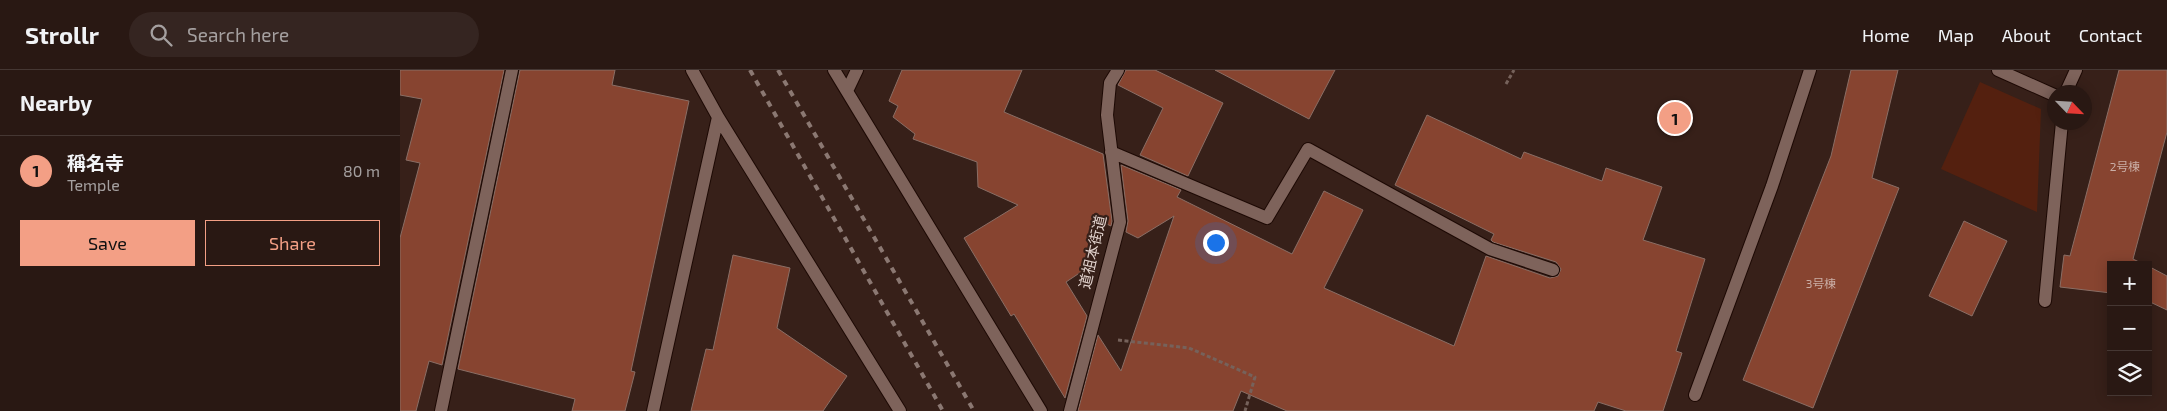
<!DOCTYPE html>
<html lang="en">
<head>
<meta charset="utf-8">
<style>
	body { margin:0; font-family:"Exo 2","Noto Sans JP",sans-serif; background:#352521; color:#f1f3f6 }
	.controls { position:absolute; right:15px; bottom:15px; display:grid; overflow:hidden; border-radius:0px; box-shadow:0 2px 12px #0003 }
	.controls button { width:45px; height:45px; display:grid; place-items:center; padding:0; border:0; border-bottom:1px solid #453733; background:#291813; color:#f1f3f6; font:25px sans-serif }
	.compass { position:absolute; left:1647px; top:15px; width:45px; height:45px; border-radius:50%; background:#291813; box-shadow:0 2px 12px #0003; rotate:115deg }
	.you { position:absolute; left:815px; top:172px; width:18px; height:18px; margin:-12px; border:4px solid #fff; border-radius:50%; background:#1a73e8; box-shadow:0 0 0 8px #1a73e833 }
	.badge { display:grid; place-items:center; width:32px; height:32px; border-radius:50%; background:#f39f85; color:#111; font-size:16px; font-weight:700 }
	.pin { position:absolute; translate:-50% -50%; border:2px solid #fff; box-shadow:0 1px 5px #0006 }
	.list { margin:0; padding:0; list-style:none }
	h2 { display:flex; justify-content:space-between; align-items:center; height:65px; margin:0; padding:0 20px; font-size:21px }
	h2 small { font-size:16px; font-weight:400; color:#a5a0a0 }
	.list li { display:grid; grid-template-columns:32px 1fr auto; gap:15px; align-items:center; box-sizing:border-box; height:70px; padding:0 20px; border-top:1px solid #453733 }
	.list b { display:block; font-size:19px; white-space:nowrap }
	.list p { margin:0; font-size:16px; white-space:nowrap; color:#a5a0a0 }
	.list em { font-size:16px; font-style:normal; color:#a5a0a0 }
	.actions { display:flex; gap:10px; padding:15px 20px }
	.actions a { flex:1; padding:11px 0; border:1px solid #f39f85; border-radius:0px; text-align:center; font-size:18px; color:#f39f85 }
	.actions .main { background:#f39f85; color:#111 }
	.icon { flex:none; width:28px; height:28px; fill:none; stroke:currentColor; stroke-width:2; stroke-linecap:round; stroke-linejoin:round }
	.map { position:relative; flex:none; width:1767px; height:341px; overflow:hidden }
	header { display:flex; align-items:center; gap:30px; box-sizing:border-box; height:70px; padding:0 25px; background:#291813; border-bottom:1px solid #453733 }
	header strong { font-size:24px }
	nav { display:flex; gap:28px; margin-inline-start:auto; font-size:18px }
	.search { width:350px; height:45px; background:#352521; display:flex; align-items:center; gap:12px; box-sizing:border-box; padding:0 18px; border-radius:28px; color:#a5a0a0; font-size:19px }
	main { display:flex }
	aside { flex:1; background:#291813 }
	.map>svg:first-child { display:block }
	.green { fill:#54200f }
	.building { fill:#874430; stroke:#8a6e65 }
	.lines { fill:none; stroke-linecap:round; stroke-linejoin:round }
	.minor-casing { stroke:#1d0904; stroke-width:14 }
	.path { stroke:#76625b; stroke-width:3; stroke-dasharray:4 2.5; stroke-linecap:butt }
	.minor { stroke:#7e635b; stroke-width:12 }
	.rail { stroke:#8b7872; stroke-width:4; stroke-dasharray:6 6; stroke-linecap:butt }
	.labels { text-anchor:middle; stroke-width:4.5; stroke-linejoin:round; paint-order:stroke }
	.number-label { font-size:12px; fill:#caaea6 }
	.street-label { font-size:15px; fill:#e1d2cd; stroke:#372019 }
</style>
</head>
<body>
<header>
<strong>Strollr</strong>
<div class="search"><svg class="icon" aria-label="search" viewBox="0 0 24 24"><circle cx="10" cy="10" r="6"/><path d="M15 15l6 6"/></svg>Search here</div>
<nav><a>Home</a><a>Map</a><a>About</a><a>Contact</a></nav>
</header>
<main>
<aside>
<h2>Nearby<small></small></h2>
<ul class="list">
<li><span class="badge">1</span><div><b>稱名寺</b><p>Temple</p></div><em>80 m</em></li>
</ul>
<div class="actions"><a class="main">Save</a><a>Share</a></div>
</aside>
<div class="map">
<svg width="1767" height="341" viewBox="0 0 1767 341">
	<rect width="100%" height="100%" fill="#372019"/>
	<path class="green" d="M1580 12 1641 39 1637 142 1541 99Z"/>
	<path class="building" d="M0 0H104L42 295 29 291 16 341H0V168L20 93 6 90 22 29 0 25Z
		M120 0H215L212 15 289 31 231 301 235 302 225 341H172L175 329 58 299Z
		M502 0H622L604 42 703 84 712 151 711 156 702 152 681 202 666 212 687 246 665 328 614 244 611 246 564 168 618 135 578 117 577 92 513 69 515 64 493 47 498 36 489 31Z
		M726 0H755L823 33 788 106 740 85 763 38 718 15Z
		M815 0H935L909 49Z
		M1451 0H1498L1472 108 1499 118 1413 338 1343 310 1431 86Z
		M1719 0H1767V62L1733 189 1745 195H1711V223L1660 217 1664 185 1670 186Z
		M1027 45 1121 89 1124 82 1202 111 1206 98 1262 117 1243 170 1305 189 1276 281 1282 283 1263 341H1226L1198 332 1194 341H887L841 321 833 341H678L698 265 721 301 774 146 738 168 726 162 728 151 721 95 781 120 777 127 892 184 924 121 963 140 924 218 1054 276 1086 186 1150 208 1158 206 1161 199 1156 192 1093 172 1091 170 1094 164 995 115Z
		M1564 151 1607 171 1572 246 1529 226Z
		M333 185 390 198 377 258 447 306 423 341H291L306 279 313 280Z
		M1748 196 1767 206V240L1748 231Z"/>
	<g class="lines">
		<defs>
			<path id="minor" d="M292 0 318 47 500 341
				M434 0 641 341
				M1598 0 1654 25
				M447 21 457 0
				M1666 22 1676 0
				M711 82 867 148 908 79 1090 179 1153 200
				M1645 231 1662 52
				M1295 325 1372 116 1410 0
				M41 341 112 0
				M253 341 318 47
				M670 341 720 152 707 45 710 13 718 0"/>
		</defs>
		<use href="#minor" class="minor-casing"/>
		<path class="path" d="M1106 14 1114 0
			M718 270 789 278 855 307 845 341"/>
		<use href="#minor" class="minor"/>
		<path class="rail" d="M350 0 543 341
			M378 0 574 341"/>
	</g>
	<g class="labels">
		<g class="number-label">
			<text x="1725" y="101">2号棟</text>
			<text x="1421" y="218">3号棟</text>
		</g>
		<g class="street-label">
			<text transform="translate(693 182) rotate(-77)" y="5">道祖本街道</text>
		</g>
	</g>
</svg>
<div class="controls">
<button>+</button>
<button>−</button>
<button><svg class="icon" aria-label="layers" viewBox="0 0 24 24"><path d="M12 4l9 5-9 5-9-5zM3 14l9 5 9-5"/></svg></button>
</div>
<svg class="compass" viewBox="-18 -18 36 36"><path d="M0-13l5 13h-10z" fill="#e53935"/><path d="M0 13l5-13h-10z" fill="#a5a0a0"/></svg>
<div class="you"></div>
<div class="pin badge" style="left:1275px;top:48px">1</div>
</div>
</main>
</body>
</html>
